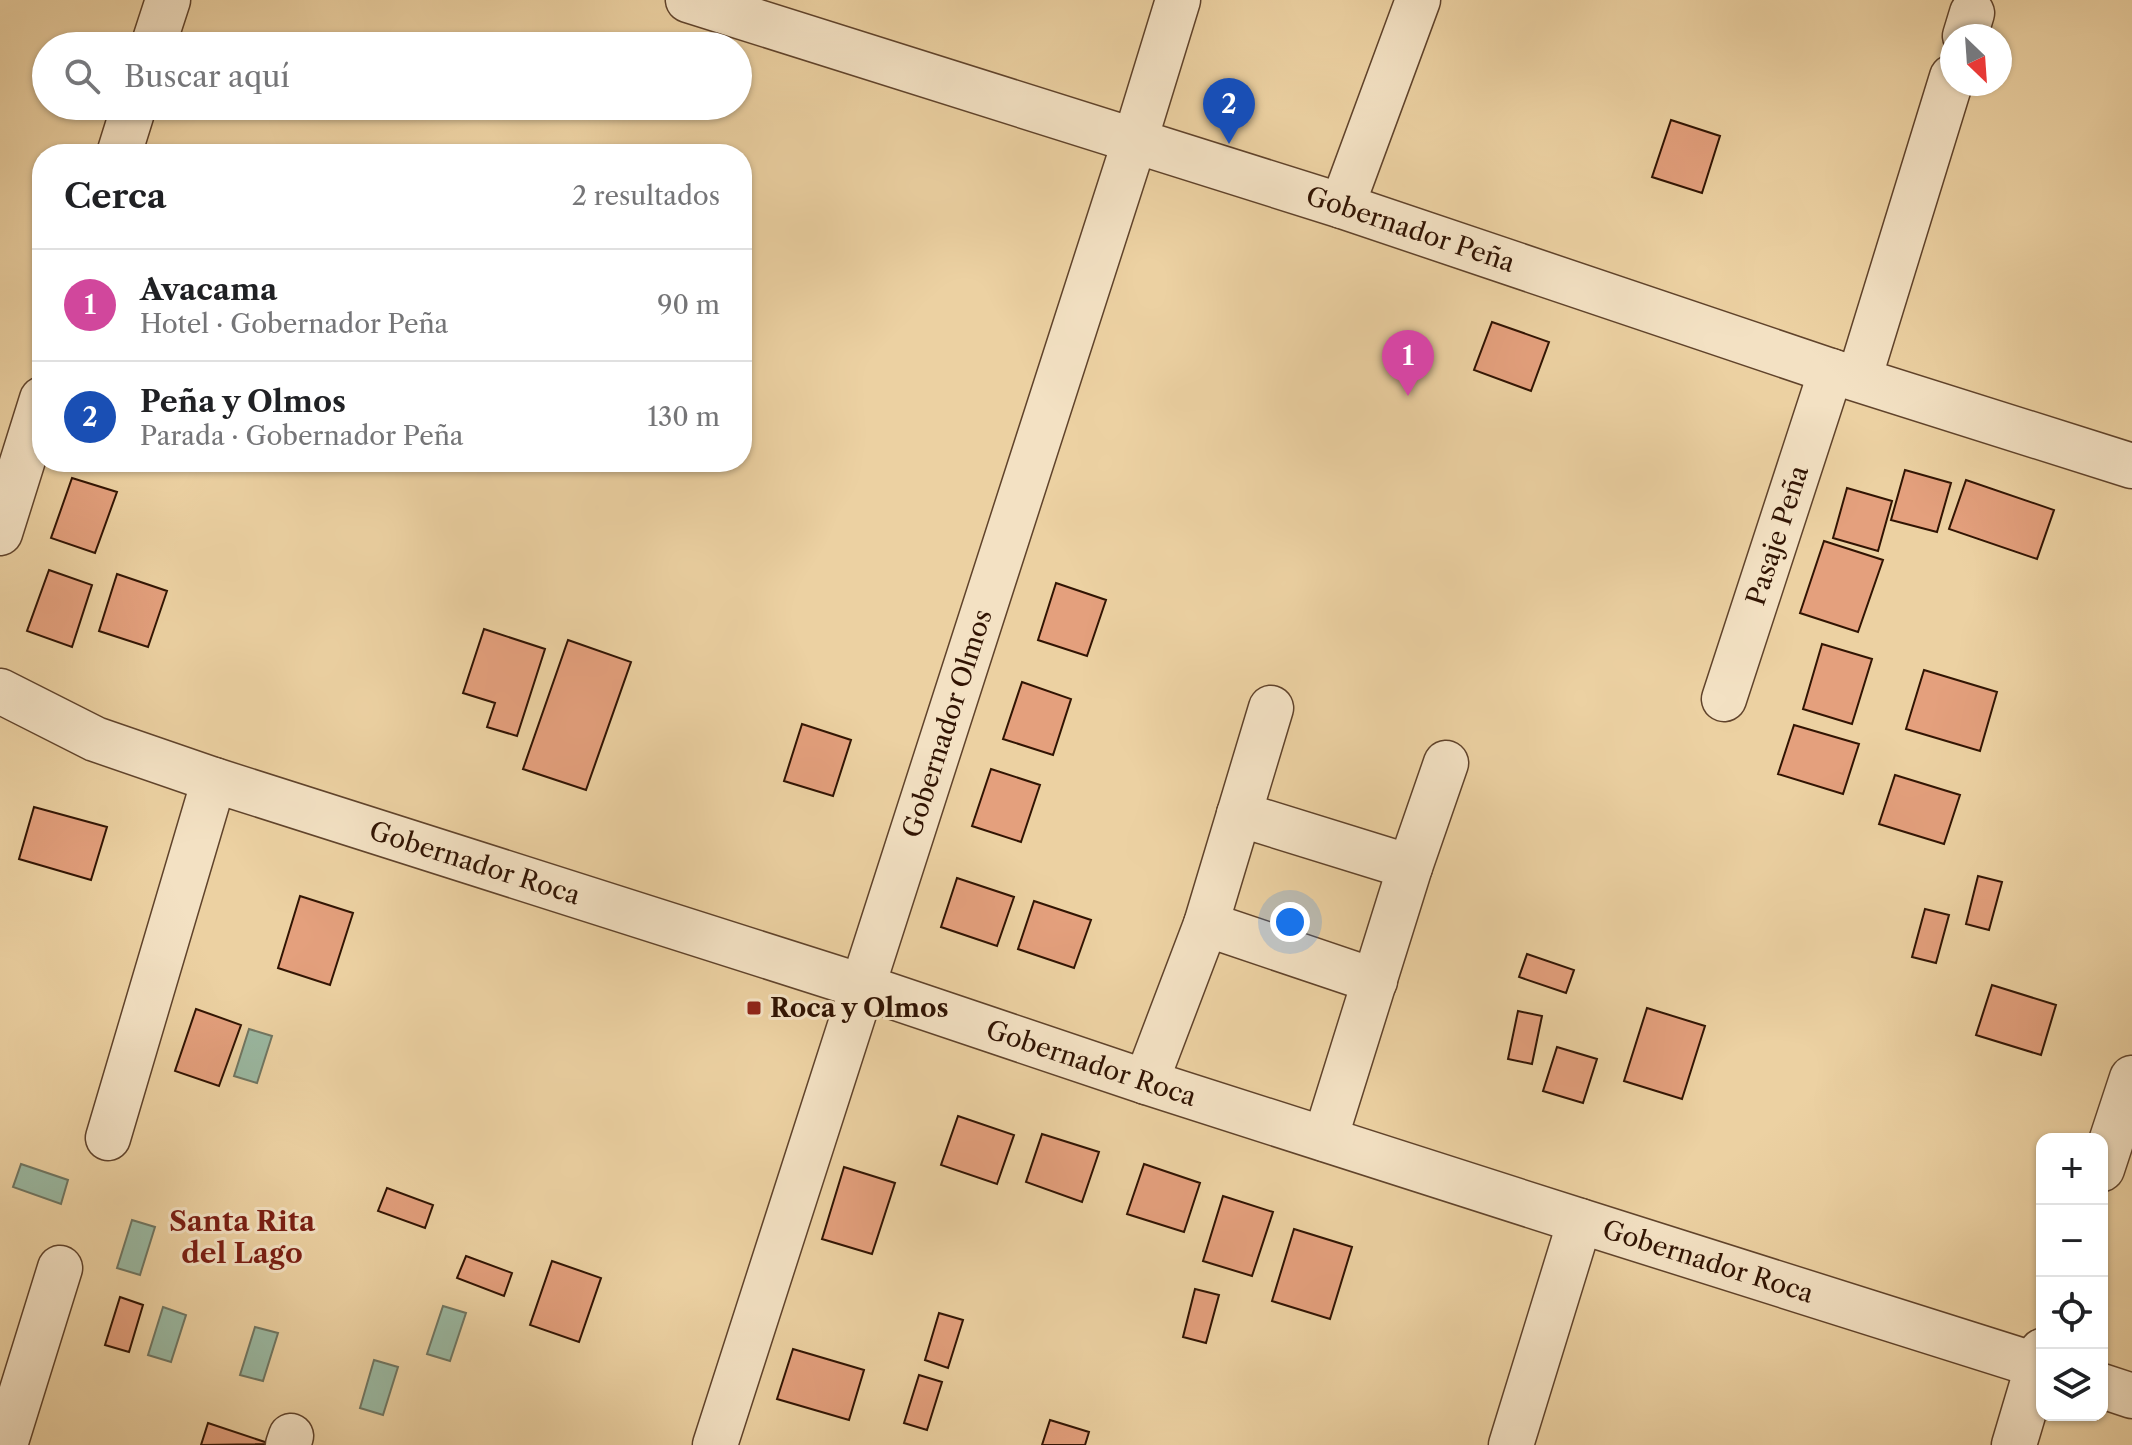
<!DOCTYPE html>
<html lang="es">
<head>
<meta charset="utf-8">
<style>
	body { margin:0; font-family:"Libre Caslon Text",serif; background:#f2f2f2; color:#202124 }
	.controls { position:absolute; right:24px; bottom:24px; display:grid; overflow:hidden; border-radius:16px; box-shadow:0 2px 6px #0004 }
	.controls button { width:72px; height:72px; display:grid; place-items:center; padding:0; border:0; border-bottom:2px solid #e0e0e0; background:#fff; color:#202124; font:40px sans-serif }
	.compass { position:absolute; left:1940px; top:24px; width:72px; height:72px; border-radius:50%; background:#fff; box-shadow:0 2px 6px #0004; rotate:155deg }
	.you { position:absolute; left:1290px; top:922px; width:28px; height:28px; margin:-20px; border:6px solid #fff; border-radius:50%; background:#1a73e8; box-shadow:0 0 0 12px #1a73e833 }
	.badge { display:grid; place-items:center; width:52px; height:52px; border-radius:50%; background:#111827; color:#fff; font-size:26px; font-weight:700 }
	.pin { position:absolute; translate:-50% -66px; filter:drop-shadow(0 2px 4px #0008) }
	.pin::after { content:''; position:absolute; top:42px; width:28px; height:24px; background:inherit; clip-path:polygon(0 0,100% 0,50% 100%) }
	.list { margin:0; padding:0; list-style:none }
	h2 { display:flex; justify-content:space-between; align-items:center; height:104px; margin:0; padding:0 32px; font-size:34px }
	h2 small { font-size:26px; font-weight:400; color:#757577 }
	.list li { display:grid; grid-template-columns:52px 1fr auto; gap:24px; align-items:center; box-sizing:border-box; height:112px; padding:0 32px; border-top:2px solid #e0e0e0 }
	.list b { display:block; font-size:30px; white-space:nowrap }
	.list p { margin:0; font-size:26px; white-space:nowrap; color:#757577 }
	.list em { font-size:26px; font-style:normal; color:#757577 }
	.icon { flex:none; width:44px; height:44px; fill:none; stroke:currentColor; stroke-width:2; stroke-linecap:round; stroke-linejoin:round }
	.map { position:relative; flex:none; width:2132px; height:1445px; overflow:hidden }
	.search { position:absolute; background:#fff; box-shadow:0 2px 6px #0004; left:32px; top:32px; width:720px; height:88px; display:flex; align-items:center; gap:20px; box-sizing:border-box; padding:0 28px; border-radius:44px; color:#757577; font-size:30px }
	.panel { position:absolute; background:#fff; box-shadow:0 2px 6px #0004; left:32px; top:144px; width:720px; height:328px; border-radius:32px }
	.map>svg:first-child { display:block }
	.water { fill:#9ab8a1; stroke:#707662; stroke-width:2 }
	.building { fill:#e4a07d; stroke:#311403; stroke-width:2 }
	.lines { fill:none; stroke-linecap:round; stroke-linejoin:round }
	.street-casing { stroke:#60432b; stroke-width:47 }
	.street { stroke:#f3e1c3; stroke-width:44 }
	.poi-dot { fill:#8f2418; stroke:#f3e1c3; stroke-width:3 }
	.labels { text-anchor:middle; stroke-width:6; stroke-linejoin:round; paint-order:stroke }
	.street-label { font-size:26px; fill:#311403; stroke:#f3e1c3 }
	.poi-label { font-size:26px; font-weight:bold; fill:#311403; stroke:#f3e1c3; text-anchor:start }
	.neighbourhood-label { font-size:28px; font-weight:bold; fill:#7a1f14; stroke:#f3e1c3 }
</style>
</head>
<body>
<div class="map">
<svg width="2132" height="1445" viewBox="0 0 2132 1445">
	<rect width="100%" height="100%" fill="#ecd1a2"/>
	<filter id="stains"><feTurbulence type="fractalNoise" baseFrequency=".0025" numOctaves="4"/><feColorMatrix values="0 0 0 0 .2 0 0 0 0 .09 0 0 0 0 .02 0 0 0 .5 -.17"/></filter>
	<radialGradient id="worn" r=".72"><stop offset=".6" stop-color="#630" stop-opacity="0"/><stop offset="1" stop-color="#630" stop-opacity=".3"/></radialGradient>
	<path class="water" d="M249 1029 272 1036 257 1083 234 1076Z
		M21 1164 68 1180 61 1204 13 1187Z
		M132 1220 155 1227 140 1275 117 1268Z
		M443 1306 466 1313 450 1361 427 1354Z
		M163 1307 186 1315 171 1362 148 1355Z
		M255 1327 278 1333 263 1381 240 1375Z
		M374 1360 398 1367 383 1415 360 1408Z"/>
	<path class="building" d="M1671 120 1720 136 1702 193 1652 177Z
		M1492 322 1549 342 1531 391 1474 370Z
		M1905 470 1951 483 1937 532 1891 520Z
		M72 478 117 492 95 553 51 538Z
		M1966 480 2054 510 2037 559 1949 529Z
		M1847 488 1892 501 1878 551 1833 538Z
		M1824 541 1883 560 1858 632 1800 613Z
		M49 570 92 585 72 647 27 631Z
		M117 574 167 591 148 647 99 631Z
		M1056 583 1106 600 1087 656 1038 640Z
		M484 629 545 649 517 736 487 727 495 703 463 693Z
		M568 640 631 662 586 790 523 769Z
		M1822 644 1872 659 1852 724 1803 709Z
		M1924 670 1997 692 1980 751 1906 729Z
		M1022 682 1071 699 1053 755 1003 739Z
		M802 724 851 740 833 796 784 781Z
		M1794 725 1859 744 1843 794 1778 774Z
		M991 769 1040 785 1021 842 972 826Z
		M1895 775 1960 795 1944 844 1879 824Z
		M34 807 107 827 91 880 19 859Z
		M1978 876 2002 882 1989 930 1966 924Z
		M957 878 1014 897 997 946 941 927Z
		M300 896 353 913 330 985 278 968Z
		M1034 901 1091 920 1074 968 1018 949Z
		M1925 909 1949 915 1936 963 1912 957Z
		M1527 954 1574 970 1566 993 1519 977Z
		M1992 985 2056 1005 2041 1055 1976 1035Z
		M1647 1008 1705 1026 1682 1099 1624 1081Z
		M196 1009 241 1025 219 1086 175 1071Z
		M1518 1011 1542 1016 1532 1064 1508 1059Z
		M1557 1047 1597 1059 1583 1103 1543 1091Z
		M958 1116 1014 1135 997 1184 941 1165Z
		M1042 1134 1099 1152 1082 1202 1026 1182Z
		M1144 1164 1200 1183 1184 1232 1127 1214Z
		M844 1167 895 1183 872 1254 822 1239Z
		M387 1188 433 1205 425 1228 378 1211Z
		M1223 1196 1273 1212 1252 1276 1203 1261Z
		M1294 1229 1352 1247 1330 1319 1272 1301Z
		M466 1256 512 1273 504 1296 457 1278Z
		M552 1261 601 1278 579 1342 530 1325Z
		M1195 1289 1219 1295 1206 1343 1183 1337Z
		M120 1297 143 1305 129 1352 105 1345Z
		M939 1313 963 1320 948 1368 925 1360Z
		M793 1349 864 1370 849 1420 777 1399Z
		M919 1375 942 1382 927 1430 904 1423Z
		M1050 1420 1089 1432 1085 1445H1042Z
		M208 1423 271 1444 201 1445Z"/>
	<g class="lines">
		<defs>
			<g id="street">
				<path id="s1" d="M688 0 1342 206 1831 371 2132 466"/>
				<path d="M1965 36 1972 13"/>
				<path d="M153 46 168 0"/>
				<path d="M119 154 134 106"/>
				<path d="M1342 206 1418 0"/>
				<path d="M1859 379 1952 77"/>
				<path d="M0 533 42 399"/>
				<path id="s2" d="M0 691 95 739 214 780 861 986 1146 1082 1580 1221 2042 1367"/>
				<path id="s3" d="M1724 699 1831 371"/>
				<path d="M1239 814 1410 867"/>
				<path d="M1206 924 1375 981"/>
				<path d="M1146 1082 1206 924 1271 708"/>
				<path d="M108 1138 214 780"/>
				<path d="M1325 1139 1410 867 1446 763"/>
				<path d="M2102 1169 2132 1078"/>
				<path d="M2102 1386 2132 1396"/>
				<path d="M5 1445 60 1268"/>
				<path d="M288 1445 291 1436"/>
				<path id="s4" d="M715 1445 1135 140 1178 0"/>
				<path d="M1511 1445 1580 1221"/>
				<path d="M2014 1445 2042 1351"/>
			</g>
		</defs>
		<use href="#street" class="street-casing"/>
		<use href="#street" class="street"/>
	</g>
	<rect class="poi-dot" x="746" y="1000" width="16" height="16" rx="4"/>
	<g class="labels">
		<g class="street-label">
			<text dy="9" stroke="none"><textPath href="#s1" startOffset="758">Gobernador Peña</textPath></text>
			<text dy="9" stroke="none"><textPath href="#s3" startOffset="172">Pasaje Peña</textPath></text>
			<text dy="9" stroke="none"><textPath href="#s4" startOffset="758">Gobernador Olmos</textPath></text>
			<text dy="9" stroke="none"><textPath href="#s2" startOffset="506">Gobernador Roca</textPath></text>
			<text dy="9" stroke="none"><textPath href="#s2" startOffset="1154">Gobernador Roca</textPath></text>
			<text dy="9" stroke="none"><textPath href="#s2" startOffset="1802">Gobernador Roca</textPath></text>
		</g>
		<g class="poi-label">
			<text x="770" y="1017">Roca y Olmos</text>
		</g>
		<g class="neighbourhood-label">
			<text x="242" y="1231">Santa Rita<tspan x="242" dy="32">del Lago</tspan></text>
		</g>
	</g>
	<rect width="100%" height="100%" filter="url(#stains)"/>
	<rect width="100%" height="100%" fill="url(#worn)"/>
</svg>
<div class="controls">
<button>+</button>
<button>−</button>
<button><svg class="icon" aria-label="locate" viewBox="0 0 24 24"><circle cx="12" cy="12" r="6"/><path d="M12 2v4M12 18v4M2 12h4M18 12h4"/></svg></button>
<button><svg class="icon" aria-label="layers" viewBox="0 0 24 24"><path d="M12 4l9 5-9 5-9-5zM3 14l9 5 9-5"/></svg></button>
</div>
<svg class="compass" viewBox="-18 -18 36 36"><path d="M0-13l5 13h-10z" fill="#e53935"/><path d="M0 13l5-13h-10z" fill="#757577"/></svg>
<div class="you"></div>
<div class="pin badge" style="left:1408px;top:396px;background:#d1479c">1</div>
<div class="pin badge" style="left:1229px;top:144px;background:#1a4fb4">2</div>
<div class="search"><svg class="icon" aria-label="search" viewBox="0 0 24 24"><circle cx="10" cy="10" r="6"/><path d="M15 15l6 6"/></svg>Buscar aquí</div>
<section class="panel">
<h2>Cerca<small>2 resultados</small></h2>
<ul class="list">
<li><span class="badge" style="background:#d1479c">1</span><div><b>Avacama</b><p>Hotel · Gobernador Peña</p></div><em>90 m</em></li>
<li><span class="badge" style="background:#1a4fb4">2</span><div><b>Peña y Olmos</b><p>Parada · Gobernador Peña</p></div><em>130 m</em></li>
</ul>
</section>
</div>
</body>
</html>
